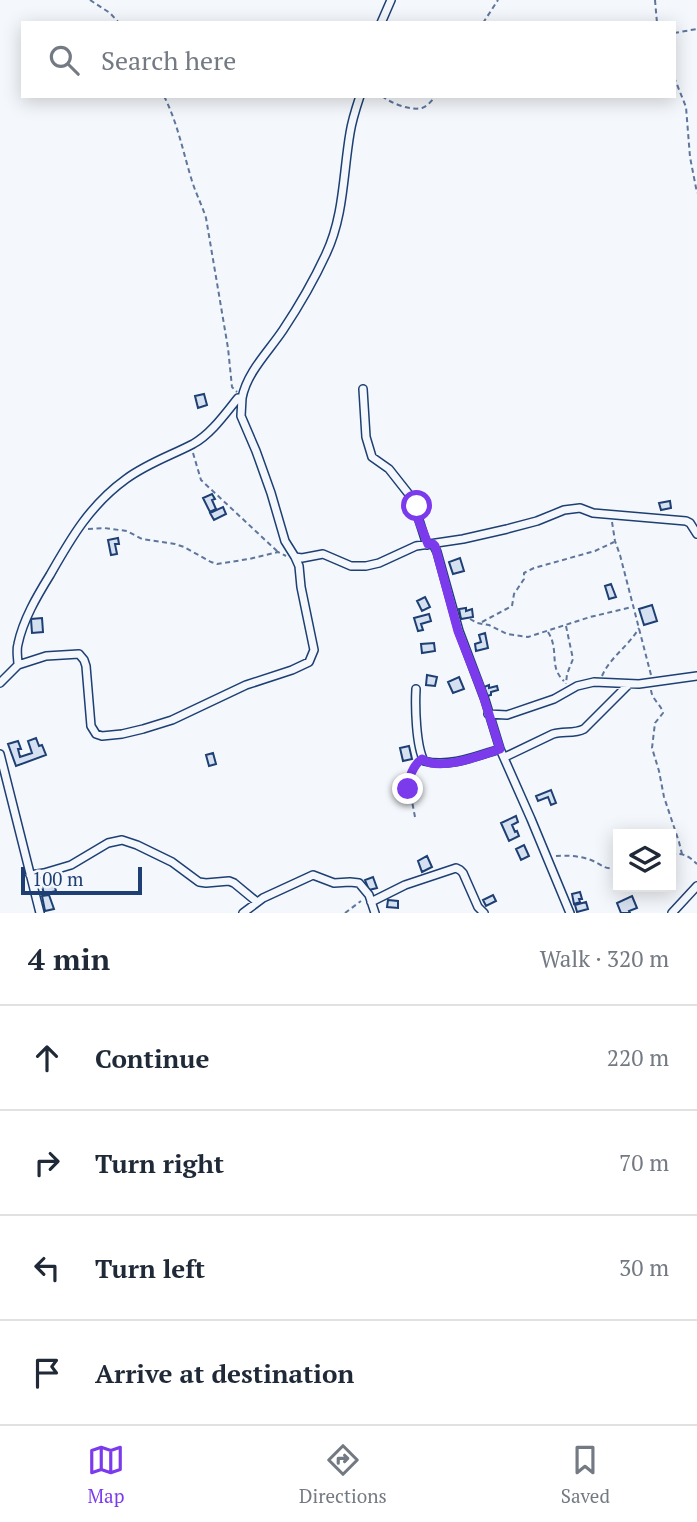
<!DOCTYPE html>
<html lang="en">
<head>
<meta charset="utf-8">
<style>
	body { margin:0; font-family:"PT Serif",serif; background:#f2f2f3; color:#1f2937 }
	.controls { position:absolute; right:21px; bottom:21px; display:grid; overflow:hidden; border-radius:0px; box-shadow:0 4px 18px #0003 }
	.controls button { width:63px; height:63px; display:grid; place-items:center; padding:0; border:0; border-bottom:2px solid #e0e1e3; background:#fff; color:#1f2937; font:35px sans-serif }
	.scale { position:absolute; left:21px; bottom:18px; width:121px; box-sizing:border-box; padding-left:7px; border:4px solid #1d3f73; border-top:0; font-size:19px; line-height:24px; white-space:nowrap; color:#1d3f73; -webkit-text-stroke:5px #f4f7fb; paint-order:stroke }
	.stop { position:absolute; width:21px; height:21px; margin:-16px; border:5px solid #7c3aed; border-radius:50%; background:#fff }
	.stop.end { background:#7c3aed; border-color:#fff; box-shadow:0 2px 7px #0008 }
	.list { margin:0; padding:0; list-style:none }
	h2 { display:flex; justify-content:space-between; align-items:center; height:91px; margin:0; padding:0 28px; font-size:30px }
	h2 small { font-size:23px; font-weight:400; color:#747a83 }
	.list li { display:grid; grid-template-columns:46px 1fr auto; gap:21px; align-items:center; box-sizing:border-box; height:105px; padding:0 28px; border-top:2px solid #e0e1e3 }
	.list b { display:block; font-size:26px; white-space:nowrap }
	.list em { font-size:23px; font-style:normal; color:#747a83 }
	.icon { flex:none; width:38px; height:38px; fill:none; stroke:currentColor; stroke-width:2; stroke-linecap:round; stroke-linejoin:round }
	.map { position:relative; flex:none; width:697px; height:913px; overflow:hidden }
	.search { position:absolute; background:#fff; box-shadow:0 4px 18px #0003; left:21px; right:21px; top:21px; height:77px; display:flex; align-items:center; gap:18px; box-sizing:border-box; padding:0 24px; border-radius:0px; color:#747a83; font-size:26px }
	.sheet { height:511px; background:#fff }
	nav { display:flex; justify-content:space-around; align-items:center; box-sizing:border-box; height:98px; border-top:2px solid #e0e1e3; background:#fff; font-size:19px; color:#747a83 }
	nav a { display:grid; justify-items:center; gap:4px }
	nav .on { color:#7c3aed }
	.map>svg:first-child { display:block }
	.building { fill:#d5e0f0; stroke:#1d3f73; stroke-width:2 }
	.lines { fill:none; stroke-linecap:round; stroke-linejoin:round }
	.minor-casing { stroke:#1d3f73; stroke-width:10 }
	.path { stroke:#5e769c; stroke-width:2; stroke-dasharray:5 3.5; stroke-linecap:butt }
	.minor { stroke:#f4f7fb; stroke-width:7 }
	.route { stroke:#7c3aed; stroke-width:9 }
</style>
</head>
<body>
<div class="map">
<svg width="697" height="913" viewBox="0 0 697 913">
	<rect width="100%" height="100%" fill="#f4f7fb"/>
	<path class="building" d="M204 394 207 405 198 408 195 396Z
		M212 494 215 499 212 500 216 509 210 512 203 498Z
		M670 501 671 508 661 510 659 503Z
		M223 507 226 514 214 520 210 513Z
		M118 538 119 544H115L117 554 111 555 108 540Z
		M460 558 464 571 453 574 449 562Z
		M611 584 616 597 609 599 605 586Z
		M425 597 430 607 422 611 417 601Z
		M652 605 657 621 644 625 639 609Z
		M466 608V611L472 609 473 617 461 619 459 609Z
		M429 614 431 621 421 624 423 630 418 631 414 618Z
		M42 618 43 632 32 633 31 619Z
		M485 633 488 648 476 651 475 644 481 642 479 635Z
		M434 643 435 651 422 653 421 644Z
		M427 675 437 677 435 686 426 685Z
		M459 677 464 689 453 693 448 682Z
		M489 685V688L497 686 498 690 491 692V695L487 696 484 687Z
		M36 738 39 746 42 745 46 755 16 766 8 744 18 741 21 749H18L20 757 32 753 28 741Z
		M409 746 412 759 403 761 400 748Z
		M213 753 216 764 209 766 206 755Z
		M551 790 556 803 551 805 548 797 538 801 536 796Z
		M516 816 518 822 512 825 515 832 517 831 519 836 509 841 501 823Z
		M524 845 529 856 521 860 516 849Z
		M427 856 432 867 422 872 418 861Z
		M373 877 377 888 369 890 365 880Z
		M54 883 56 891 44 894 42 886Z
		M580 892 582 899H579L580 902 574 904 572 894Z
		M49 895 54 909 45 911 42 896Z
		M493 895 496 901 486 906 483 900Z
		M632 896 637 908 629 911 630 913H621L617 903Z
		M388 900 398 901V908L387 907Z
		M586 902 588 909 577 912 575 905Z"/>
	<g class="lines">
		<defs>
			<path id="minor" d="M381 23 391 0
				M363 389 366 437 372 457 389 469 415 502 418 517 427 545
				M242 398 241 416 256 451 271 493 285 541 295 557 302 558 323 554 351 566H366L379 563 416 546 463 539 507 529 537 521 564 510 580 508 593 513 686 521 690 523 697 534
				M433 544 437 552 459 631 485 700 500 749 531 819 570 913
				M18 665 46 656 79 654 84 660 86 666 91 726 96 734 102 736 122 734 143 729 172 720 246 685 292 670 309 662 314 650 301 587 299 566 295 557
				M0 683 18 665C18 658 16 651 18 644 23 620 37 596 50 575 71 538 90 505 126 479 148 463 170 456 193 444 211 434 225 414 238 398H242C247 372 269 351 283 330 299 306 314 280 326 254 344 216 343 174 350 133 352 120 356 108 360 96
				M416 689C415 707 416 746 424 761 449 768 477 756 500 749
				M488 714 507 715 554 699 577 686 594 682 639 684 697 676
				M0 754 40 913
				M505 757 553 734C564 731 574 734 584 729L629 684
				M30 875 44 873 71 865 108 843 122 840 137 845 172 862 199 882 206 883 229 881 234 883 257 902
				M371 902 405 885 456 868 460 870 463 873 478 907 484 913
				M243 913 263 898 313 875 334 883 350 882 359 883 369 895 375 913
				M672 913 697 886"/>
		</defs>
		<use href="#minor" class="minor-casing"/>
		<path class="path" d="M90 0 110 13 119 23
			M655 0 657 23
			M483 23 498 0
			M674 33 697 29
			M674 77 686 107 690 157 697 193
			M164 96C178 124 183 152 192 181 196 194 202 205 206 218L228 348 232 387 237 392
			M382 96C390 103 411 111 422 108 428 106 432 100 436 96
			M193 453 201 480 278 552
			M612 522 615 541 620 555 651 675
			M88 529 104 528 127 531 142 539 175 544 184 547 211 562 217 564 249 559 278 552 286 556
			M470 619 477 623 489 625 507 634 528 637 590 617 632 607
			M482 622 512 606 514 594 524 579V573L534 568 595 551 614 542
			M566 626 573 659 567 674 566 684
			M548 632C560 651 548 666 564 681
			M602 676C610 657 629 646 639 628
			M651 690C652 700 661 704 663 713L655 723 652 748 659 771 664 797 679 842 682 854
			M415 817 411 796 407 786 416 764
			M671 855C682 852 689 856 697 864
			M556 856C567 855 580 856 591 860 603 865 604 870 618 868
			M345 913 361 901"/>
		<use href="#minor" class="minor"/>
	</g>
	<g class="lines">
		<path class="route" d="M408 789C407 780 414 764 422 759 440 772 481 755 500 749L482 692 458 631 435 546 433 544H428L418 519 417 506"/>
	</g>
</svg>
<div class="controls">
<button><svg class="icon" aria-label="layers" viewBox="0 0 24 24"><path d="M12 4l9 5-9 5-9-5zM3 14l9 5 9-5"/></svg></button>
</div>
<div class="scale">100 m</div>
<div class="stop" style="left:417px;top:506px"></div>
<div class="stop end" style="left:408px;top:789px"></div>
<div class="search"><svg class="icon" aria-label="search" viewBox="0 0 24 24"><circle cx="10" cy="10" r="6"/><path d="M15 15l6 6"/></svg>Search here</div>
</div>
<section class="sheet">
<h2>4 min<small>Walk · 320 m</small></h2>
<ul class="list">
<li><svg class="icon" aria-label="ahead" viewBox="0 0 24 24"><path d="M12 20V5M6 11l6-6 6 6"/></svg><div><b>Continue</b></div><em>220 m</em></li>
<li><svg class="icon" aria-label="right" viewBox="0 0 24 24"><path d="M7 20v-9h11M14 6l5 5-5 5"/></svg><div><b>Turn right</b></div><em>70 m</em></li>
<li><svg class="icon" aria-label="left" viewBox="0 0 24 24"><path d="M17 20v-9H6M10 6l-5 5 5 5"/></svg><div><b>Turn left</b></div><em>30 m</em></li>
<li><svg class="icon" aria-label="arrive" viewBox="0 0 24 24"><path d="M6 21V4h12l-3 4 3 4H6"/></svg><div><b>Arrive at destination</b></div></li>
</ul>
</section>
<nav>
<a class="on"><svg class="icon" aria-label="map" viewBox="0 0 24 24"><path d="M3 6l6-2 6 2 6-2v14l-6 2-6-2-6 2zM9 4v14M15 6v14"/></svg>Map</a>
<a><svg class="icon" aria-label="directions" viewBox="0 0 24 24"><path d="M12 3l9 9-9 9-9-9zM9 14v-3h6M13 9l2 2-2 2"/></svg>Directions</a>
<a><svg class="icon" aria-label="saved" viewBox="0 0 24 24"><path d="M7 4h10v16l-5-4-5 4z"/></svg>Saved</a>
</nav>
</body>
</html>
